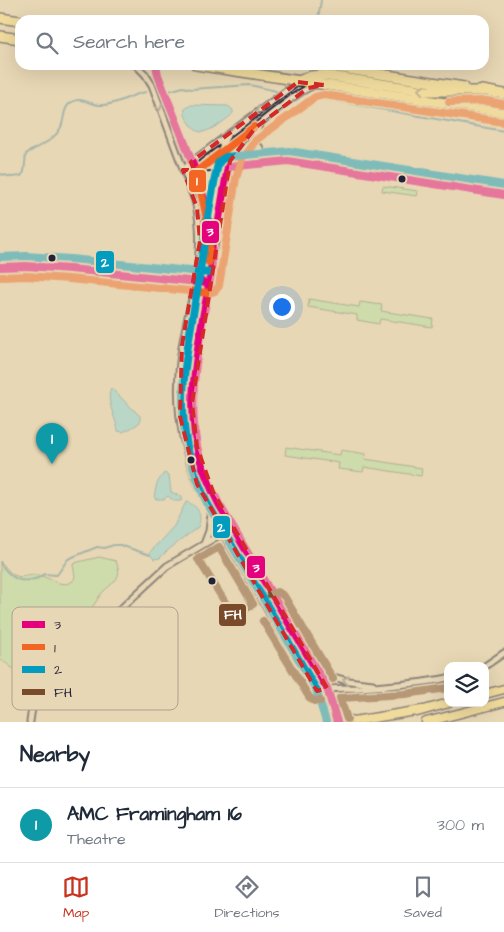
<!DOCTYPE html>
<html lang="en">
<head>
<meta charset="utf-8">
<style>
	body { margin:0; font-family:"Architects Daughter",sans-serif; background:#f2f2f3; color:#1f2937 }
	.controls { position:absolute; right:15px; bottom:15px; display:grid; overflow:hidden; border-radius:10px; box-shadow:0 5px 20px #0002 }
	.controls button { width:45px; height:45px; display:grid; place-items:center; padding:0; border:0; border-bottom:1px solid #e0e1e3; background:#fff; color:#1f2937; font:25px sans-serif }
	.you { position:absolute; left:281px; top:306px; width:18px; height:18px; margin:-12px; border:4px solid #fff; border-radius:50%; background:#1a73e8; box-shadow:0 0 0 8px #1a73e833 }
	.badge { display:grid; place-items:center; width:32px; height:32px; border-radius:50%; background:#c8321e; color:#fff; font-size:16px; font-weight:700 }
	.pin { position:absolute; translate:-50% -41px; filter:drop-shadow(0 1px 2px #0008) }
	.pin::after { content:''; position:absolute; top:26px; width:18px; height:15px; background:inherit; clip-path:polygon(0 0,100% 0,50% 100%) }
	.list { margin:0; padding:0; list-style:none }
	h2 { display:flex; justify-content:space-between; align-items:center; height:65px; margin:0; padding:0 20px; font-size:21px }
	h2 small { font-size:16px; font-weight:400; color:#747a83 }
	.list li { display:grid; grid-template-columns:32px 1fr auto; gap:15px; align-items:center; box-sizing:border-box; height:75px; padding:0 20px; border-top:1px solid #e0e1e3 }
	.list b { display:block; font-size:19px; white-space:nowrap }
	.list p { margin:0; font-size:16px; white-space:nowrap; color:#747a83 }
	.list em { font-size:16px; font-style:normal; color:#747a83 }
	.icon { flex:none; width:28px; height:28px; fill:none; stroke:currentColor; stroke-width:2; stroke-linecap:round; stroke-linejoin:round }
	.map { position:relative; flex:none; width:504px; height:722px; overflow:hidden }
	.search { position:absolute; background:#fff; box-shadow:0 5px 20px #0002; left:15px; right:15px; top:15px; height:55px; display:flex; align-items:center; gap:12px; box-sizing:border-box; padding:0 18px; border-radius:15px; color:#747a83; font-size:19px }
	.sheet { height:140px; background:#fff }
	nav { display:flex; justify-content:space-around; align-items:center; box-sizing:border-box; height:70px; border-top:1px solid #e0e1e3; background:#fff; font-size:14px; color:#747a83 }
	nav a { display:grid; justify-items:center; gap:2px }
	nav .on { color:#c8321e }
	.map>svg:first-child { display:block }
	.green { fill:#b0df9f; stroke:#69806d }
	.water { fill:#83d4dd; stroke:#5c8d9c }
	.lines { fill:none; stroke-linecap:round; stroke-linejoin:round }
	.stream { stroke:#5c8d9c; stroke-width:2 }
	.minor-casing { stroke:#22223b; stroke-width:9 }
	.primary-casing { stroke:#22223b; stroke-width:11 }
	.trunk-casing { stroke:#22223b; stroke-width:12 }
	.minor { stroke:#e8d7b4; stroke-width:5 }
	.primary { stroke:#fbe180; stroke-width:8 }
	.trunk { stroke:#fbe180; stroke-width:9 }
	.bus-1-casing { stroke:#e8d7b4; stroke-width:11 }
	.bus-2-casing { stroke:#e8d7b4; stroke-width:11 }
	.bus-3-casing { stroke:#e8d7b4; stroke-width:11 }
	.bus-4-casing { stroke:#e8d7b4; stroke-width:11 }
	.bus-1 { stroke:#e5007d; stroke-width:8 }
	.bus-2 { stroke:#f26522; stroke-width:8 }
	.bus-3 { stroke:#039cbf; stroke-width:8 }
	.bus-4 { stroke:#7a4b2a; stroke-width:8 }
	.oneway { stroke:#998b61 }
	.oneway2 { stroke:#857c78 }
	.marked { fill:none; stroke:#d62828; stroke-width:4; stroke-dasharray:10 6; stroke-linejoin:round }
	.bus-dot { fill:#22223b; stroke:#e8d7b4; stroke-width:2 }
	.key { fill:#e8d7b4; stroke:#ada190; stroke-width:1 }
	.key-label { font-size:14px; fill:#22223b }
	.line-badge { stroke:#e8d7b4; stroke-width:2 }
	.badge-label { font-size:14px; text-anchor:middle; font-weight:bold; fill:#fff }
</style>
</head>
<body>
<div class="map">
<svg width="504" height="722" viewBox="0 0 504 722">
	<rect width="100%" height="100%" fill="#e8d7b4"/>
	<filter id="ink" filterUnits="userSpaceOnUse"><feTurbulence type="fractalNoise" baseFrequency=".02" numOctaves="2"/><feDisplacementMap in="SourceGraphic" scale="10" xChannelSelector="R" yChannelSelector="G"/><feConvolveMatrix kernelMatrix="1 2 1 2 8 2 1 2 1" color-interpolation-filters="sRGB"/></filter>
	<g filter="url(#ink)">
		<path class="green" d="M383 186 418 191 417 196 382 191Z
			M309 299 359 307 360 302 382 305 381 311 433 319 432 327 380 319 379 324 357 320V315L308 307Z
			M286 447 340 455 341 450 366 454 365 459 422 468 421 476 364 467 363 472 338 469 339 463 285 455Z
			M99 557 116 561C124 580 112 582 101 594 97 599 94 607 89 610 84 613 76 613 70 616 67 622 67 629 63 634 57 642 45 637 39 645 32 653 33 667 21 670 13 672 7 662 0 660V561C5 565 8 572 14 575 21 579 30 574 37 575 48 576 60 588 71 582 78 579 73 570 73 564L78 562Z"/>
		<path class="water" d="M191 105 228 106 233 110V113C230 118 209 132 202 132 196 132 193 128 190 123 186 118 184 115 185 109Z
			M111 388 140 416V422C139 424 126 431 123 432L118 431C116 418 105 400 111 388Z
			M164 473 169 475 171 492 182 497 181 501H174L168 496 164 499H156L154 497 157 483Z
			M186 502C198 505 203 515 198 527L167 551 160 558 154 559 150 555V552L174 526Z"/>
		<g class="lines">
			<path class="stream" d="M318 20 321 0
				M169 91 183 87 191 89 250 85 276 91
				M312 97 504 131
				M306 98H310L313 95
				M0 174 12 177 21 176 24 172 26 154C38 145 52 143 60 129 65 121 62 111 69 104 81 94 90 106 102 105 118 105 131 94 146 92
				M0 563C10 577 19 585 38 578 42 576 41 575 45 574 49 574 53 575 57 575L68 559 97 547 104 548 114 545H120L150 555"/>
			<defs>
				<path id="minor" d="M136 65 145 74 152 85 195 201C208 250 190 299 182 347 177 377 177 407 183 437 191 476 209 510 229 544 247 574 265 605 282 635 293 653 305 669 314 687 320 698 324 710 328 722
					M156 65 158 75C167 100 177 124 186 149 198 182 210 213 212 248 212 269 208 291 204 312 193 386 181 434 219 504L327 688 337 722
					M260 124C249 143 261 153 279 159L504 195
					M227 136C219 148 219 156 228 167
					M183 170 198 157 298 82
					M183 170 282 161
					M214 248 227 171C230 160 234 149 242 140 252 128 301 89 315 85
					M0 267C23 264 47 268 70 269 116 273 163 276 209 283
					M204 544 209 531 211 514
					M485 666 504 653
					M315 667C331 680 354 682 373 684
					M317 691C332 687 343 689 359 688 389 686 419 684 448 678
					M30 722C32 703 37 688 50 674L167 566 233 527"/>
				<path id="primary" d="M485 694 504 689
					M333 707 341 717 354 721 422 710
					M417 712 449 703
					M426 722 504 702"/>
				<path id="trunk" d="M0 18 20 21
					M0 36 20 39
					M196 65 504 112
					M322 65 464 87
					M299 81 311 76 323 75 427 91H487
					M482 90 504 94"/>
			</defs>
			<use href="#minor" class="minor-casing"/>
			<use href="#primary" class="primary-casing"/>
			<use href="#trunk" class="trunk-casing"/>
			<use href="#minor" class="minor"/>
			<use href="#primary" class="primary"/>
			<use href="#trunk" class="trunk"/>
			<defs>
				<path id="bus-1" d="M156 65 158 75C177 126 210 194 212 248 213 270 208 291 204 312 196 358 187 408 199 455 204 472 211 488 219 504L327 688 337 722
					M217 232 228 167 288 161 504 195
					M0 267 26 266 70 269 209 283"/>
				<path id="bus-2" d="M449 102 486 101 502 104
					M209 262C211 231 205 202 195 173L254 127
					M1 277 26 276 69 279 209 293 215 291 219 286 236 178 243 157 256 140 315 97 324 95 503 122"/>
				<path id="bus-3" d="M0 257 26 256 71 259 210 273
					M326 722 316 689 207 503C199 485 191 466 187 446 176 392 190 337 198 284 204 244 209 203 218 164L221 160 226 157 289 151 504 185"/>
				<path id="bus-4" d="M219 547 253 604 233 615 198 559Z
					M270 594 278 592 284 596 333 679
					M263 621 309 697 314 701H320
					M347 719 340 698 405 694 448 688"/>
			</defs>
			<use href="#bus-1" class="bus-1-casing"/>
			<use href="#bus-2" class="bus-2-casing"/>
			<use href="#bus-3" class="bus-3-casing"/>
			<use href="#bus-4" class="bus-4-casing"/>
			<use href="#bus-1" class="bus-1"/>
			<use href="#bus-2" class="bus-2"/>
			<use href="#bus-3" class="bus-3"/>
			<use href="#bus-4" class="bus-4"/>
		</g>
		<defs><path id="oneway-chevron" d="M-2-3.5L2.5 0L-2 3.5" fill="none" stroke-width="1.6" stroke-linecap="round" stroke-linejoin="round" transform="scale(1.25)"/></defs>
		<use class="oneway" href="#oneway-chevron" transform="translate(421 90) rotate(-172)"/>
		<g class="oneway2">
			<use href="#oneway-chevron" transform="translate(159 107) rotate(70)"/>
			<use href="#oneway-chevron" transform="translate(259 111) rotate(143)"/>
			<use href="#oneway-chevron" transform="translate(346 680) rotate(-169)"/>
		</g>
	</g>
	<path d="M0 0H504V722H0ZM298 82 324 85 308 88 255 128 230 161 192 403 197 447 213 492 327 688 317 691 197 484 180 416 182 345 200 241 197 208 183 170H194L191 162Z" fill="#e8d7b4" fill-opacity=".55" fill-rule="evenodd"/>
	<path class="marked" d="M298 82 324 85 308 88 255 128 230 161 192 403 197 447 213 492 327 688 317 691 197 484 180 416 182 345 200 241 197 208 183 170H194L191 162Z"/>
	<g class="bus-dot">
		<circle cx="402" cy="179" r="4.5"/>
		<circle cx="52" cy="258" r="4.5"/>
		<circle cx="191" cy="460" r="4.5"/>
		<circle cx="212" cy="581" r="4.5"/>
	</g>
	<rect x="12" y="607" width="166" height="103" rx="8" class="key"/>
	<rect x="22" y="621" width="23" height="7" fill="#e5007d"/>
	<rect x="22" y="644" width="23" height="6" fill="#f26522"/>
	<rect x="22" y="666" width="23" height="7" fill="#039cbf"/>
	<rect x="22" y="689" width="23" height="6" fill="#7a4b2a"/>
	<g class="key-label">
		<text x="54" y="629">3</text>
		<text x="54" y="652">1</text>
		<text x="54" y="674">2</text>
		<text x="54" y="697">FH</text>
	</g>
	<g class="line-badge">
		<rect x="188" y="169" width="19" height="24" rx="5" fill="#f26522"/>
		<rect x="201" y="220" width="19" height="24" rx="5" fill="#e5007d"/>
		<rect x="95" y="250" width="20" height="24" rx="5" fill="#039cbf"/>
		<rect x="212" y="515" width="19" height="24" rx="5" fill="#039cbf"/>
		<rect x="246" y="555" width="20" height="24" rx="5" fill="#e5007d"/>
		<rect x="218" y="603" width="29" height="24" rx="5" fill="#7a4b2a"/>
	</g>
	<g class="badge-label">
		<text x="197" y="185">1</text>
		<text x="210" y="236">3</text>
		<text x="105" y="267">2</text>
		<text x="221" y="532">2</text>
		<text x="256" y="572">3</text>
		<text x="233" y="619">FH</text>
	</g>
</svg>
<div class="controls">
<button><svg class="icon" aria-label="layers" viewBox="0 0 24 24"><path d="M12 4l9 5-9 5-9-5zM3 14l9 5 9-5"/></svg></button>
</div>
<div class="you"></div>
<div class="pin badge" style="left:52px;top:464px;background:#0f9aa8">1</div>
<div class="search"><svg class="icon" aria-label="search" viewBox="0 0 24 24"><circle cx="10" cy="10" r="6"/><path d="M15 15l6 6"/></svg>Search here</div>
</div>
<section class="sheet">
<h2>Nearby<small></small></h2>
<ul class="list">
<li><span class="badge" style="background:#0f9aa8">1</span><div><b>AMC Framingham 16</b><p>Theatre</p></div><em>300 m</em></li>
</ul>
</section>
<nav>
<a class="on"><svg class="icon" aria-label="map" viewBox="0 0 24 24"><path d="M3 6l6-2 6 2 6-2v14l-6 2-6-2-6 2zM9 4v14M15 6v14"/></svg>Map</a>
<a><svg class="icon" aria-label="directions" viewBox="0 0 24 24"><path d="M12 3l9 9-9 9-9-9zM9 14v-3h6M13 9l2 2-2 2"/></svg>Directions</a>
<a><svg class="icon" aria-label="saved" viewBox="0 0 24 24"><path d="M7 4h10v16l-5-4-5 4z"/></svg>Saved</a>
</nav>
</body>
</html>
